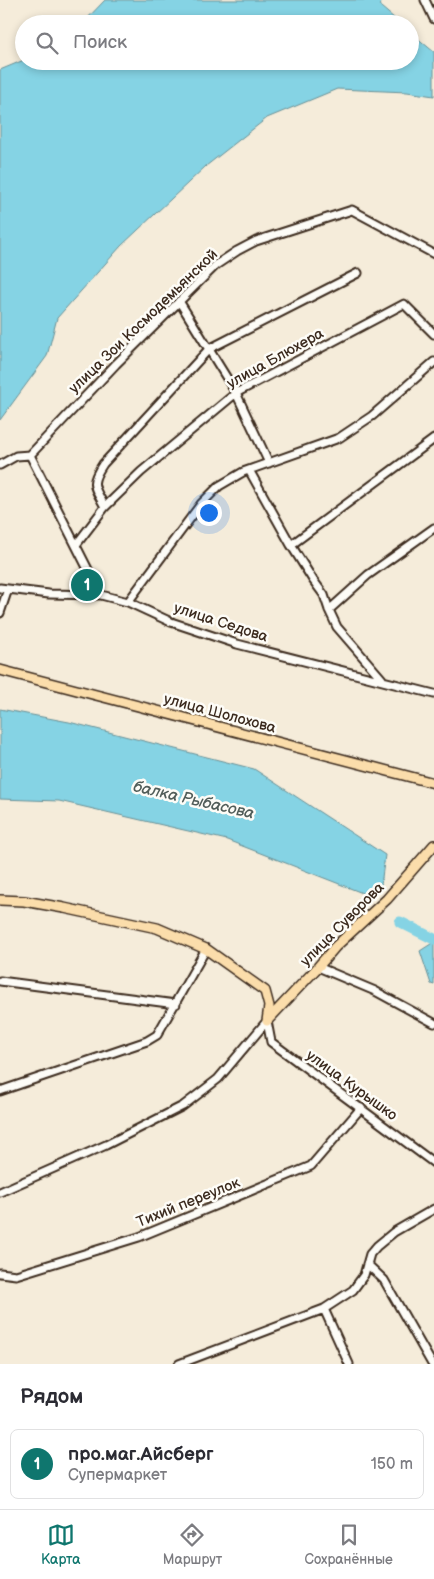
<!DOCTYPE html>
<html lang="ru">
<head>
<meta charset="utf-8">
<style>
	body { margin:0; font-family:"Balsamiq Sans",sans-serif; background:#f2f2f3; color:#2b2b33 }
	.you { position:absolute; left:208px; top:512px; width:18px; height:18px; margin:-12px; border:4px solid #fff; border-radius:50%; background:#1a73e8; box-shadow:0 0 0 8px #1a73e833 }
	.badge { display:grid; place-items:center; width:32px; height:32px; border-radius:50%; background:#0f766e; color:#fff; font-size:16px; font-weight:700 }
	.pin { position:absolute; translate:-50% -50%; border:2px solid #fff; box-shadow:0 1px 5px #0006 }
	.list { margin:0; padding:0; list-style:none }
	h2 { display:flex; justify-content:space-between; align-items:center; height:65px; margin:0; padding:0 20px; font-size:21px }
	h2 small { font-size:16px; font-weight:400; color:#7c7c81 }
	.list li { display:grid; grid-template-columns:32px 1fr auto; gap:15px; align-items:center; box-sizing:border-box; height:70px; margin:0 10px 10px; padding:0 10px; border:1px solid #e1e1e2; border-radius:8px }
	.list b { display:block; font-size:19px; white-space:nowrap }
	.list p { margin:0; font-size:16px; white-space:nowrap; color:#7c7c81 }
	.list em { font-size:16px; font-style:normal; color:#7c7c81 }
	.icon { flex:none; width:28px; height:28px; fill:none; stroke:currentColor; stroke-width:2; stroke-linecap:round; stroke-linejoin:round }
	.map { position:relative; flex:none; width:434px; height:1364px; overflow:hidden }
	.search { position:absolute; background:#fff; box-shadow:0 2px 8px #0003; left:15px; right:15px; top:15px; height:55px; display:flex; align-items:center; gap:12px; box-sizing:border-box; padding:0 18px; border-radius:28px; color:#7c7c81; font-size:19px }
	.sheet { height:145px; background:#fff }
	nav { display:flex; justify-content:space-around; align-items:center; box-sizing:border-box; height:70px; border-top:1px solid #e1e1e2; background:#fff; font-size:14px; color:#7c7c81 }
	nav a { display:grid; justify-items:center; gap:2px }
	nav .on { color:#0f766e }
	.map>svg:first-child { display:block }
	.water { fill:#85d3e4; stroke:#678f95 }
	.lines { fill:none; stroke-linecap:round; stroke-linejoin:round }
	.river { stroke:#85d3e4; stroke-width:11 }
	.minor-casing { stroke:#3b2a1e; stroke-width:11 }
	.major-casing { stroke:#3b2a1e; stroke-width:12 }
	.minor { stroke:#fdfcf7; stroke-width:7 }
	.major { stroke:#fbddab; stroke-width:9 }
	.labels { text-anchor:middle; stroke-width:5; stroke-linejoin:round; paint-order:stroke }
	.street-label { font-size:15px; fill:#3b2a1e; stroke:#fdfcf7 }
	.water-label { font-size:16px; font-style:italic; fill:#515d59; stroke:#fdfcf7 }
</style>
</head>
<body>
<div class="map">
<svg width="434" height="1364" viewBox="0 0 434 1364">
	<rect width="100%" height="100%" fill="#f5ecda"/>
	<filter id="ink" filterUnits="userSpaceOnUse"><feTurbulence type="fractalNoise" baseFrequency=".02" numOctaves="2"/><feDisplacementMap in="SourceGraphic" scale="10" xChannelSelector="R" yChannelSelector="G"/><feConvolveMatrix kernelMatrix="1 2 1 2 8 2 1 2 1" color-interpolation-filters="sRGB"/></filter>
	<g filter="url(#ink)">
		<path class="water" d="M105 0H380L381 7 401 24H82Z
			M410 32 434 52V96L407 92 337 89 267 118 206 166 121 246 57 318 47 356 0 420V70L24 60V61H410Z
			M0 709 69 722 254 769 385 855 381 885 372 889 365 894 227 840 59 801 0 799Z
			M434 942V985L431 984 420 951Z"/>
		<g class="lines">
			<path class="river" d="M400 922 434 939"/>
			<defs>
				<path id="minor" d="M425 0 434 19
					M179 301 236 393 269 463
					M0 465 16 456 30 455
					M249 470 291 545 313 580 324 595 329 610 337 627 382 679
					M105 507C94 486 89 485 103 464L209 349 358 273
					M76 545 105 507 141 472 236 393 404 304 434 334
					M291 545 434 439
					M0 588 49 594 101 595 128 602 171 622 237 644 434 694
					M101 595 30 455 116 364 216 265 237 251 256 241 352 210 434 254
					M128 602 201 504 219 486 243 472 339 438 372 416 434 362
					M329 610 368 575 434 528
					M0 613 8 589
					M318 967 375 991 434 1023
					M0 981 176 1004
					M267 1021 271 1042 434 1163
					M0 1091 147 1041 157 1035 206 949
					M0 1192 106 1145 183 1106 218 1079 267 1021
					M367 1264 384 1280 432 1364
					M0 1273 16 1275 139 1237 311 1166 361 1108
					M324 1309 349 1364
					M179 1364 324 1309 353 1290 364 1275 370 1254 377 1246 394 1232 434 1209"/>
				<path id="major" d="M0 670 434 783
					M0 900 24 901 64 908 157 928 206 949 265 991 269 1006 267 1021
					M267 1021 318 967 335 947 387 899 434 845"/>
			</defs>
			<use href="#minor" class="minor-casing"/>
			<use href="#major" class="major-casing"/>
			<use href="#minor" class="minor"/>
			<use href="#major" class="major"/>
		</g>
	</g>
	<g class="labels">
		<g class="street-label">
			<text transform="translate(143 321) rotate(-44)" y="5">улица Зои Космодемьянской</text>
			<text transform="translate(275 358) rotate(-29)" y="5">улица Блюхера</text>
			<text transform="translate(221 622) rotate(18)" y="5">улица Седова</text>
			<text transform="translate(220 713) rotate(15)" y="5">улица Шолохова</text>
			<text transform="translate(342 924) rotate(-45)" y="5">улица Суворова</text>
			<text transform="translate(352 1085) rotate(36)" y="5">улица Курышко</text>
			<text transform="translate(188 1202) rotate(-22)" y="5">Тихий переулок</text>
		</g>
		<g class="water-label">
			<text transform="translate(194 799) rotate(13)" y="6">балка Рыбасова</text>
		</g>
	</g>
</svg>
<div class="you"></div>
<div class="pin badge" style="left:87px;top:585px">1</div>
<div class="search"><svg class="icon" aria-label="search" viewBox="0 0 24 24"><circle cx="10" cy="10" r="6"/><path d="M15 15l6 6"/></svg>Поиск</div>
</div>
<section class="sheet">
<h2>Рядом<small></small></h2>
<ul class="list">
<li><span class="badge">1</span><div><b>про.маг.Айсберг</b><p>Супермаркет</p></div><em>150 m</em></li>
</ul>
</section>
<nav>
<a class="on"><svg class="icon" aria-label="map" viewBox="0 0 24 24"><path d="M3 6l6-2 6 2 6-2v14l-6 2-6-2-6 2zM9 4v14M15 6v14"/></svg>Карта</a>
<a><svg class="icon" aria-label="directions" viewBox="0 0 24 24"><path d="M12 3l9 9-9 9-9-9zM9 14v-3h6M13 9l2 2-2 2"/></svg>Маршрут</a>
<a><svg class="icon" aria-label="saved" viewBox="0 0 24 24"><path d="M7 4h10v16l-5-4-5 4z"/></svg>Сохранённые</a>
</nav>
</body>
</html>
